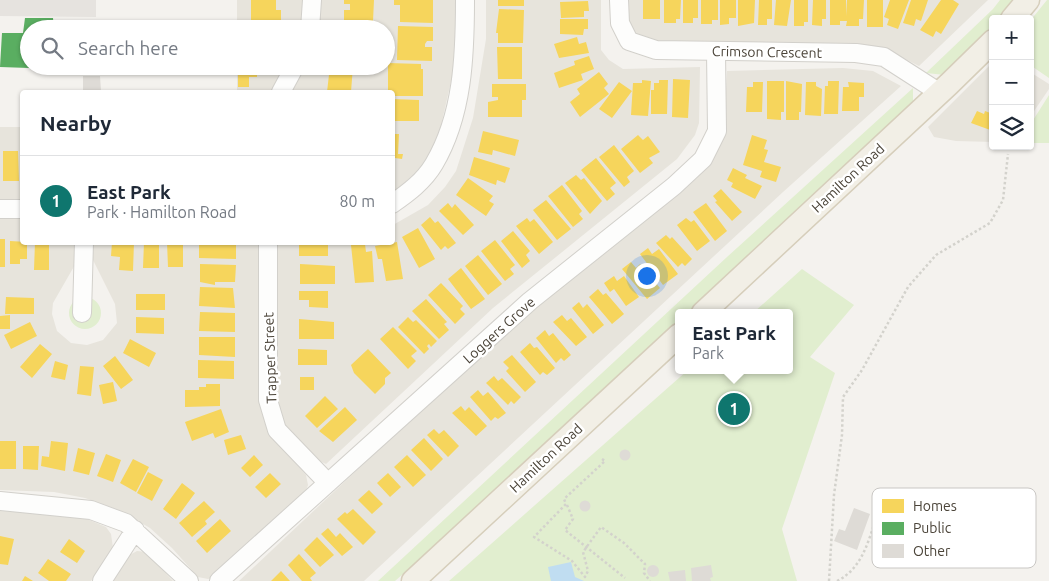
<!DOCTYPE html>
<html lang="en">
<head>
<meta charset="utf-8">
<style>
	body { margin:0; font-family:Ubuntu,sans-serif; background:#f6f6f7; color:#1f2937 }
	.controls { position:absolute; right:15px; top:15px; display:grid; overflow:hidden; border-radius:5px; box-shadow:0 1px 4px #0004 }
	.controls button { width:45px; height:45px; display:grid; place-items:center; padding:0; border:0; border-bottom:1px solid #e0e1e3; background:#fff; color:#1f2937; font:25px sans-serif }
	.you { position:absolute; left:646px; top:275px; width:18px; height:18px; margin:-12px; border:4px solid #fff; border-radius:50%; background:#1a73e8; box-shadow:0 0 0 8px #1a73e833 }
	.badge { display:grid; place-items:center; width:32px; height:32px; border-radius:50%; background:#0f766e; color:#fff; font-size:16px; font-weight:700 }
	.pin { position:absolute; translate:-50% -50%; border:2px solid #fff; box-shadow:0 1px 5px #0006 }
	.popup { position:absolute; left:675px; top:309px; width:118px; height:65px; box-sizing:border-box; display:grid; place-content:center; border-radius:5px; background:#fff; filter:drop-shadow(0 1px 4px #0005); font-size:16px; white-space:nowrap; color:#747a83 }
	.popup b { font-size:19px; color:#1f2937 }
	.popup::after { content:''; position:absolute; left:50%; top:100%; margin-left:-10px; border:10px solid transparent; border-top-color:#fff }
	.list { margin:0; padding:0; list-style:none }
	h2 { display:flex; justify-content:space-between; align-items:center; height:65px; margin:0; padding:0 20px; font-size:21px }
	h2 small { font-size:16px; font-weight:400; color:#747a83 }
	.list li { display:grid; grid-template-columns:32px 1fr auto; gap:15px; align-items:center; box-sizing:border-box; height:90px; padding:0 20px; border-top:1px solid #e0e1e3 }
	.list b { display:block; font-size:19px; white-space:nowrap }
	.list p { margin:0; font-size:16px; white-space:nowrap; color:#747a83 }
	.list em { font-size:16px; font-style:normal; color:#747a83 }
	.icon { flex:none; width:28px; height:28px; fill:none; stroke:currentColor; stroke-width:2; stroke-linecap:round; stroke-linejoin:round }
	.map { position:relative; flex:none; width:1049px; height:581px; overflow:hidden }
	.search { position:absolute; background:#fff; box-shadow:0 1px 4px #0004; left:20px; top:20px; width:375px; height:55px; display:flex; align-items:center; gap:12px; box-sizing:border-box; padding:0 18px; border-radius:28px; color:#747a83; font-size:19px }
	.panel { position:absolute; background:#fff; box-shadow:0 1px 4px #0004; left:20px; top:90px; width:375px; height:155px; border-radius:5px }
	.map>svg:first-child { display:block }
	.residential { fill:#e7e4dc }
	.green { fill:#e1eecf }
	.parking { fill:#e6e3df }
	.water { fill:#c0ddf1 }
	.homes { fill:#f6d55c }
	.public { fill:#5aae61 }
	.building { fill:#dedbd6 }
	.lines { fill:none; stroke-linecap:round; stroke-linejoin:round }
	.minor-casing { stroke:#d2d0cb; stroke-width:20 }
	.major-casing { stroke:#d6cebb; stroke-width:25 }
	.path { stroke:#d3d2cc; stroke-width:2.5; stroke-dasharray:2.5 2.5; stroke-linecap:butt }
	.minor { stroke:#fdfdfc; stroke-width:18 }
	.major { stroke:#f2efe6; stroke-width:22 }
	.labels { text-anchor:middle; stroke-width:5; stroke-linejoin:round; paint-order:stroke }
	.street-label { font-size:14px; fill:#4b4439; stroke:#fff }
	.key { fill:#fff; stroke:#c9c7c4; stroke-width:1 }
	.key-label { font-size:14px; fill:#4b4439 }
</style>
</head>
<body>
<div class="map">
<svg width="1049" height="581" viewBox="0 0 1049 581">
	<rect width="100%" height="100%" fill="#f4f2ee"/>
	<path class="residential" d="M237 0H304L303 29H237Z
		M321 0H457V55L440 130 424 166 393 193 392 92H289L303 66H386V29H317Z
		M486 0H601V50L609 60 623 69 700 67 699 123 695 135 677 159 493 308 326 464 315 459 285 425 278 406V243L392 242 393 225 428 205 445 187 456 171 473 118 486 39Z
		M626 0H988L919 66 889 51 870 46 655 43 635 35 629 27Z
		M993 62V142L956 141 934 137 928 127Z
		M237 66H287L273 92H237Z
		M843 68 873 71 901 86 783 192 364 581H239L504 332 697 178 710 163 724 129 727 71Z
		M1030 72 1049 84V89L1030 117Z
		M0 127H22V199H0Z
		M0 217H22V242L78 243 76 263 53 303 52 314 57 331 71 343 87 345 103 340 117 323 115 304 93 260V243H260L259 391 263 415 273 437 306 475 308 485 306 491 217 576 208 579 198 577 172 548 150 528 119 510 85 498 54 492 0 490Z
		M0 511 53 513 87 519 106 527 111 534 113 548 91 581H0Z
		M137 551 146 552 173 581H110L126 557Z"/>
	<path class="green" d="M1000 0H1014L999 19H993V25L945 75 926 73 993 9Z
		M1047 0H1049V78L1030 65V21Z
		M913 88V104L692 313H679V325L591 408 395 581H378L727 257Z
		M1049 95V143H1030V125Z
		M802 269 854 305 810 357 835 373 782 529 797 581H449L688 370H789V313H753Z
		M69 313a16 16 0 1 1 32 0a16 16 0 1 1-32 0Z"/>
	<path class="parking" d="M0 0H96V17L0 16Z"/>
	<path class="water" d="M571 562 575 577 584 581H551L548 567Z"/>
	<path class="homes" d="M251 0H276V10H281V20H251Z
		M344 0H374L373 21H344V10H350V4H344Z
		M394 0H433V23L400 22V5H394Z
		M498 0H524V6H498Z
		M643 0H660V19H643Z
		M664 0H681L680 19H676V23H664Z
		M683 0H698V18H693V23H683Z
		M701 0H718V20H712V24H701Z
		M720 0H736V18H729V24L720 25Z
		M738 0H755L754 23 738 26Z
		M759 0H772V19H767V25H758Z
		M776 0H791L787 26 774 25Z
		M794 0H808V22H804V26H794Z
		M813 0H826V19H822V26L812 25Z
		M830 0H846L847 16V0H864L863 19H859V26H846L847 21H840V25H830Z
		M867 0H883V27H867Z
		M890 0H909L898 29 887 25 889 19 884 17Z
		M911 0H928L921 21 916 19 914 26 903 23Z
		M941 0H953L959 4 941 34 936 31 933 37 920 30Z
		M588 1 589 11H584V17L561 18 560 2Z
		M499 9 524 10 523 43H498V33H496Z
		M560 19H588V29H584L583 35 560 34Z
		M398 26 433 27V41H427L425 44V47H432V61L397 60Z
		M577 37 579 44 586 42 589 53 559 58 554 44Z
		M497 47H522V79H498Z
		M589 56 594 69 581 74 583 80 559 88 554 73 575 65 574 61Z
		M388 63 421 64V69H423V96H392V92H388Z
		M238 66H257V77H249V87H238Z
		M330 66H353L351 92H327Z
		M599 72 608 84 604 88 609 94 580 117 570 102 580 94 577 89Z
		M673 79 690 80 688 118 672 117Z
		M642 80 651 81 648 116 631 115 633 83H642Z
		M659 80H668L667 114H651V90H654V83H659Z
		M767 81H784V112H781V120L767 119Z
		M786 81 802 84 801 112H799V120H786Z
		M828 81H839L838 114H824L825 86H828Z
		M619 82 632 91 612 118 599 109Z
		M753 82H763L762 112H746L747 87H753Z
		M806 82H816V86L822 89 821 116 805 115Z
		M848 82 864 83V97H859V111H842L843 87H849Z
		M492 84H526V100H522V117H488V102L498 100V97H492Z
		M392 99 419 100V121H392Z
		M977 111 984 114 985 111 993 114V131L971 123Z
		M483 131 519 140 515 156 493 150 492 155 478 152Z
		M392 134H399L398 154H403L402 159 395 158V165H392Z
		M638 135 643 140 648 136 660 152 649 158 653 163 640 173 621 149Z
		M752 135 767 140 764 149 768 150 764 162 781 167 776 182 760 177 762 171 743 165Z
		M614 145 634 171 627 177 630 182 624 187 599 157Z
		M3 151H18L19 181H3Z
		M474 157 510 168 505 183 497 180 496 185 469 175Z
		M596 158 616 183 610 188 615 194 607 201 581 170Z
		M733 168 747 175 745 178 762 186 755 199 731 187 733 183 727 180Z
		M576 175 581 180 584 178 602 201 590 214 565 183Z
		M468 178 493 196 489 201 494 204 486 216 456 195Z
		M562 185 582 211 579 214 583 219 573 227 548 196Z
		M721 189 742 212 732 221 715 202 717 201 713 196Z
		M546 200 571 229 557 240 533 210Z
		M448 203 452 208 455 204 474 225 463 235 439 211Z
		M706 203 727 231 715 241 693 212Z
		M430 217 435 223 438 221 456 243 448 249 445 246 441 250 421 225Z
		M527 218 530 222 534 219 553 242 539 254 516 226Z
		M686 218 691 222 694 220 710 241 697 251 677 225Z
		M418 228 435 259 419 268 402 237Z
		M513 231 530 251 526 255 530 261 522 268 501 241Z
		M666 235 670 239 672 237 692 259 685 266 682 263 678 267 656 243Z
		M0 239H5V267H0Z
		M495 240 515 265 510 269 514 274 505 281 481 251Z
		M10 241 27 242V259H20V264H10Z
		M35 242H49V270H34Z
		M112 242H134L133 271 119 270 120 257 111 256Z
		M144 242H159V268H143Z
		M167 242H183V267H168Z
		M199 242H236V259L199 258Z
		M299 242H328V256H299Z
		M397 242 403 279 386 281 382 259H378L375 246Z
		M365 244 366 252 372 251 374 282 355 283 351 245Z
		M648 248 652 254 659 249 678 274 663 285 640 254Z
		M478 255 502 284 488 295 465 266Z
		M631 262 636 268 640 264 660 288 647 299 622 269Z
		M200 264 236 265 235 282H215V285L200 282Z
		M300 264 335 266V284H300Z
		M461 268 485 299 471 309 448 279Z
		M614 276 617 281 624 276 639 297 626 306 614 289 610 292 604 283Z
		M441 283 463 306 460 309 465 314 455 324 428 295Z
		M200 287 233 288 235 308 199 306Z
		M598 289 603 295 606 293 624 314 612 324 589 297Z
		M299 291H328V308L309 307V300H299Z
		M136 294H165V310H136Z
		M6 297 34 298V314H5Z
		M426 299 447 322 444 324 449 330 439 339 412 311Z
		M579 302 583 308 587 304 604 325 593 334 572 308Z
		M200 312 235 313V332L199 331Z
		M10 315V329H0V316Z
		M562 315 567 321 571 318 587 337 576 346 553 322Z
		M136 317 164 318V334L136 333Z
		M408 317 413 322 416 320 437 341 431 347 429 344 427 346 429 349 424 354 398 327Z
		M299 319 334 322V339H299Z
		M30 322 37 336 11 349 4 335Z
		M393 327 417 351 411 356 416 361 408 369 380 339Z
		M545 330 549 336 553 333 571 355 564 361 561 358 556 363 536 338Z
		M199 337H235V357L199 355Z
		M130 339 156 353 149 367 123 353Z
		M530 343 534 348 537 347 555 368 547 375 543 372 540 375 520 352Z
		M40 344 52 354 32 378 20 367Z
		M298 349 327 350V365H298Z
		M368 349 391 373 385 378V384L375 394 354 373 351 365Z
		M512 355 536 382 525 392 506 371 509 368 503 362Z
		M115 356 133 380 121 389 103 366Z
		M198 360 234 361V379L198 378Z
		M55 361 68 365 65 380 51 377Z
		M80 366 94 367 91 396 77 394Z
		M494 376 498 381 502 378 521 397 514 404 511 401 508 405 486 383Z
		M300 377H314V390H300Z
		M113 382 117 401 103 404 99 385Z
		M206 384H220V406L185 407V390H199V387H206Z
		M478 390 483 396 488 392 506 413 498 419 495 417 491 421 470 397Z
		M325 396 338 409 317 428 305 416Z
		M461 406 465 411 469 407 487 426 476 436 452 413Z
		M345 407 357 420 333 442 319 431Z
		M221 409 229 432 215 438 213 433 192 441 185 422Z
		M434 429 439 434 444 430 459 446 448 457 427 435Z
		M241 435 246 449 228 455 224 440Z
		M424 438 443 459 431 471 411 450Z
		M0 441H16V469H0Z
		M51 441 68 443 65 471 41 466 42 456 49 457Z
		M23 446H39L38 470 23 469Z
		M78 448 95 453 89 475 73 471Z
		M106 454 121 460 113 482 97 476Z
		M254 455 263 465 250 477 241 468Z
		M407 455 426 475 413 487 394 467Z
		M133 459 149 467 136 492 120 483Z
		M148 472 163 480 152 501 137 493Z
		M270 473 281 484 266 498 255 487Z
		M388 473 401 487 390 497 377 483Z
		M182 483 195 493 176 519 163 509Z
		M369 490 383 504 372 514 358 500Z
		M204 501 215 512 205 521 207 524 192 537 179 523Z
		M353 509 376 532 363 545 337 519 345 512 347 514Z
		M220 519 231 531 207 553 196 541Z
		M328 528 336 537 340 533 353 547 342 556 321 534Z
		M0 536 14 539 8 565 0 564Z
		M317 537 334 555 320 567 304 550Z
		M69 539 85 551 77 563 60 552Z
		M299 554 316 573 310 578 312 581H302L288 565Z
		M48 559 71 574 66 581H49L38 573Z
		M281 571 290 581H271Z
		M25 576 33 581H22Z"/>
	<path class="public" d="M25 18H53L54 29H29V68L0 67 2 33H23Z"/>
	<path class="building" d="M83 76H100L101 91H83Z
		M619.5 455a5.5 5.5 0 1 1 11 0a5.5 5.5 0 1 1-11 0Z
		M579.5 506a5.5 5.5 0 1 1 11 0a5.5 5.5 0 1 1-11 0Z
		M854 508 870 514 857 550 834 541 839 529 845 531Z
		M711 565 713 577 710 578 711 581H692L691 568Z
		M647 571a6 6 0 1 1 12 0a6 6 0 1 1-12 0Z
		M685 570 686 581H670L668 572Z"/>
	<g class="lines">
		<defs>
			<path id="minor" d="M619 0 620 23 629 41 656 50 856 53 884 57 940 93
				M310 29 312 0
				M281 92 295 66
				M392 204C408 193 424 181 434 164 463 115 465 55 465 0
				M0 209H22
				M268 242V400L277 430 328 483
				M82 313 84 242
				M0 501 91 510 126 523 189 581
				M102 581 135 530
				M219 581 530 301 674 186 703 159 717 131 716 52"/>
			<path id="major" d="M1012 19 1028 0
				M703 313 949 84 993 41
				M413 581 679 335"/>
		</defs>
		<use href="#minor" class="minor-casing"/>
		<use href="#major" class="major-casing"/>
		<path class="path" d="M602 459 605 461 564 499 566 504 534 537 572 561 585 577 588 571 583 552 601 527 624 543 645 564 644 573 650 581
			M567 505 573 519 565 530 625 578
			M829 581 834 495 842 435 843 397 862 370 908 287 936 255 990 223 1003 200 1008 154
			M837 581C861 569 867 545 875 522"/>
		<use href="#minor" class="minor"/>
		<use href="#major" class="major"/>
	</g>
	<g class="labels">
		<g class="street-label">
			<text transform="translate(767 52) rotate(1)" y="5">Crimson Crescent</text>
			<text transform="translate(848 178) rotate(-43)" y="5">Hamilton Road</text>
			<text transform="translate(499 330) rotate(-42)" y="5">Loggers Grove</text>
			<text transform="translate(270 358) rotate(-92)" y="5">Trapper Street</text>
			<text transform="translate(546 458) rotate(-43)" y="5">Hamilton Road</text>
		</g>
	</g>
	<rect x="872" y="488" width="164" height="80" rx="8" class="key"/>
	<rect x="882" y="499" width="22" height="14" fill="#f6d55c"/>
	<rect x="882" y="522" width="22" height="13" fill="#5aae61"/>
	<rect x="882" y="544" width="22" height="14" fill="#dedbd6"/>
	<g class="key-label">
		<text x="913" y="511">Homes</text>
		<text x="913" y="533">Public</text>
		<text x="913" y="556">Other</text>
	</g>
</svg>
<div class="controls">
<button>+</button>
<button>−</button>
<button><svg class="icon" aria-label="layers" viewBox="0 0 24 24"><path d="M12 4l9 5-9 5-9-5zM3 14l9 5 9-5"/></svg></button>
</div>
<div class="you"></div>
<div class="pin badge" style="left:734px;top:409px">1</div>
<div class="popup"><b>East Park</b>Park</div>
<div class="search"><svg class="icon" aria-label="search" viewBox="0 0 24 24"><circle cx="10" cy="10" r="6"/><path d="M15 15l6 6"/></svg>Search here</div>
<section class="panel">
<h2>Nearby<small></small></h2>
<ul class="list">
<li><span class="badge">1</span><div><b>East Park</b><p>Park · Hamilton Road</p></div><em>80 m</em></li>
</ul>
</section>
</div>
</body>
</html>
